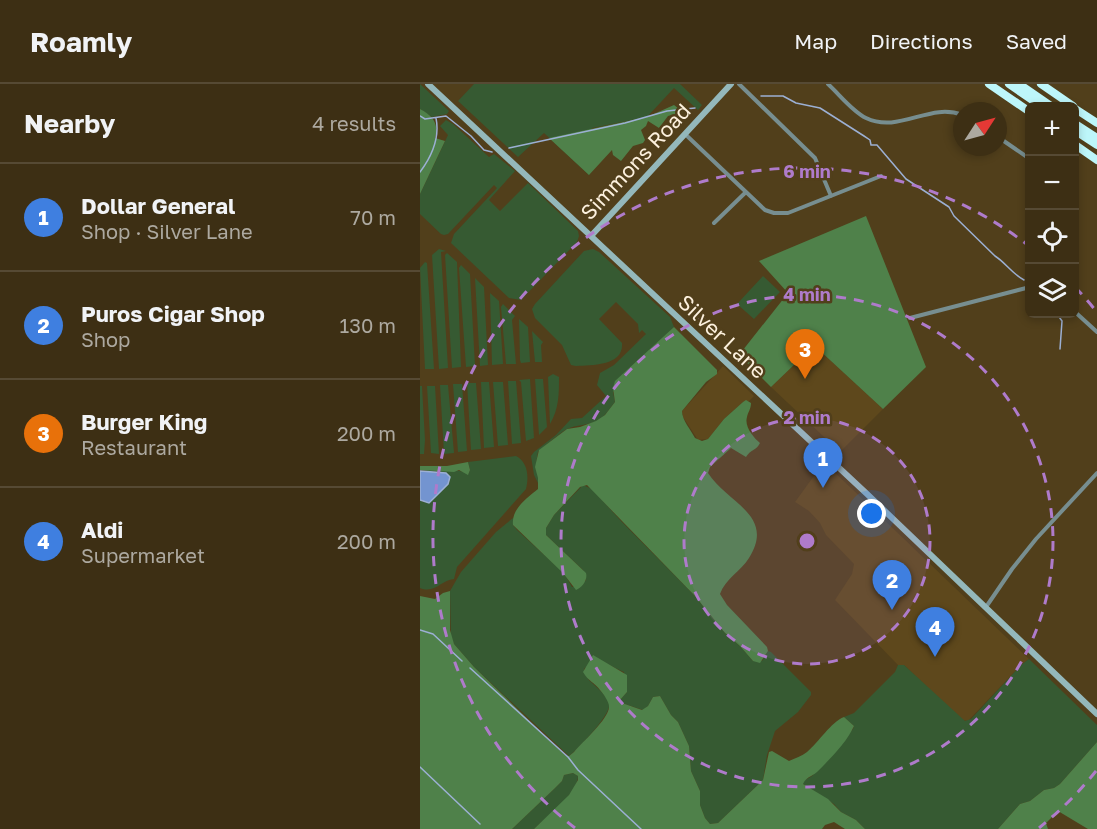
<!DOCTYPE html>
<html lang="en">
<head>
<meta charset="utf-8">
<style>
	body { margin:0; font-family:"Golos Text",sans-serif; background:#44371d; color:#f1f3f6 }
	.controls { position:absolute; right:18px; top:18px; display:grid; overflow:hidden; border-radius:9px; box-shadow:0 3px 9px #0003 }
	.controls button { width:54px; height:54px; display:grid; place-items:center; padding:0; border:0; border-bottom:2px solid #564a34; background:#3d2f14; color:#f1f3f6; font:30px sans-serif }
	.compass { position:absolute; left:533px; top:18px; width:54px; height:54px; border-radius:50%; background:#3d2f14; box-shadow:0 3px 9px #0003; rotate:54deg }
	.you { position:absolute; left:452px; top:430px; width:21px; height:21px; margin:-15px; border:4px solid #fff; border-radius:50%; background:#1a73e8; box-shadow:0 0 0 9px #1a73e833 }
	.badge { display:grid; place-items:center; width:39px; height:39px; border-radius:50%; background:#e797bd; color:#fff; font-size:20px; font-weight:700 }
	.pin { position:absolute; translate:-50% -50px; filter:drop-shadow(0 2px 3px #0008) }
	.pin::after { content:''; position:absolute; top:32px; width:21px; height:18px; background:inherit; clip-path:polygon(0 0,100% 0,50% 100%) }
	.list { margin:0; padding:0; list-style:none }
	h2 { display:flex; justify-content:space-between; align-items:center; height:78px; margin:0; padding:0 24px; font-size:26px }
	h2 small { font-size:20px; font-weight:400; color:#ada9a0 }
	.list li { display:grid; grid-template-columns:39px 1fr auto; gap:18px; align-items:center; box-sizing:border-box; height:108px; padding:0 24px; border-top:2px solid #564a34 }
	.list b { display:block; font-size:22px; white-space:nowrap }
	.list p { margin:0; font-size:20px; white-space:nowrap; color:#ada9a0 }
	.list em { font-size:20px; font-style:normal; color:#ada9a0 }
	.icon { flex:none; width:33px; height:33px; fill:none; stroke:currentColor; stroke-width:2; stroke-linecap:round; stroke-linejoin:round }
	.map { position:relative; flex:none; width:677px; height:745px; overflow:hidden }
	header { display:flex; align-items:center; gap:36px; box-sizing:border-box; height:84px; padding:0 30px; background:#3d2f14; border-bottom:2px solid #564a34 }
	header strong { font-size:28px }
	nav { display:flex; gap:33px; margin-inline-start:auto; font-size:21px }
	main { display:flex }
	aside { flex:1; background:#3d2f14 }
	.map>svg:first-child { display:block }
	.built { fill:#5e481c }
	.green { fill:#365a32 }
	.forest { fill:#4f814a }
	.water { fill:#7394d0; stroke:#9cb0d4; stroke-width:1.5 }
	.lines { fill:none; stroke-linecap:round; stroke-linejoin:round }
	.stream { stroke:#9cb0d4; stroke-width:1.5 }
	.street { stroke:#778e90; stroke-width:4 }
	.secondary { stroke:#94b8bb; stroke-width:6 }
	.highway { stroke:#bdf6fa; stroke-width:8 }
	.ring { fill:none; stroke:#af7bcb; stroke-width:3; stroke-dasharray:10 8 }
	.labels { text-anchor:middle; stroke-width:5; stroke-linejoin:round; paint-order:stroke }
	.street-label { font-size:21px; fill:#fdf1de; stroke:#513f1b }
	.centre { fill:#af7bcb; stroke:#513f1b; stroke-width:3 }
	.ring-label { font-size:18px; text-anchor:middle; font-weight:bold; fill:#af7bcb; stroke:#513f1b; stroke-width:5; stroke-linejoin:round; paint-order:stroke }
</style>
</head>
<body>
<header>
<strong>Roamly</strong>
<nav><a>Map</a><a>Directions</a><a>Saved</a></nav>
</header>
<main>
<aside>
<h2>Nearby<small>4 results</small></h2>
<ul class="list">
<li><span class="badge" style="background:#3f7fe0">1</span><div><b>Dollar General</b><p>Shop · Silver Lane</p></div><em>70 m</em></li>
<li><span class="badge" style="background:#3f7fe0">2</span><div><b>Puros Cigar Shop</b><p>Shop</p></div><em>130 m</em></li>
<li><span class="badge" style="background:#e8710a">3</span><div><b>Burger King</b><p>Restaurant</p></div><em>200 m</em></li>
<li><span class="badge" style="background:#3f7fe0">4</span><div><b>Aldi</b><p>Supermarket</p></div><em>200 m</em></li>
</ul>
</aside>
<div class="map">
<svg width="677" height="745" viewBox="0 0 677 745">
	<rect width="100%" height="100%" fill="#513f1b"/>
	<path class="built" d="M398 265 463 325 420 368 351 303 375 280Z
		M303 282 334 312 329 317 323 318 304 335 288 355 278 356 263 333 262 327Z
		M404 378 609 575 601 581 548 637 541 636 484 581H478L415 516 432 490 434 480 406 451 400 439 389 427 375 418Z"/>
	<path class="green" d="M0 0 29 27 27 30 12 33 0 25Z
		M54 0H260L282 21 278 26 254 4 227 33 172 44 169 91 124 49 98 73 38 17Z
		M26 36 33 40 69 73 74 70 95 87 69 116 80 127 108 99 158 147 159 152 157 158 101 216 89 214 31 159 34 150 77 104 74 101 28 150 24 151 21 150 0 130V110L28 51 20 42Z
		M19 165 26 167 21 168 28 284 19 285 12 171Z
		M173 165 179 168 250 233 254 243 193 308 195 318C190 324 186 331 179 336 170 341 155 341 147 345 144 346 119 366 118 368 115 380 118 389 119 401L114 391 111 372 114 368 136 351 151 335 162 334 186 312 177 301 180 289 194 281 226 250 222 246 219 249 218 240 196 218 179 235 202 259C204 282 172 281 156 282L151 281 142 261 115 234 112 225 115 220 164 167Z
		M27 169 37 178 41 283 32 284 25 171Z
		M5 178 7 179 14 285H5L0 184Z
		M41 181 50 190 55 282 46 283 39 184Z
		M343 192 360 208 334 235 317 220Z
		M55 194 64 203 68 281 60 282Z
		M70 209 79 217 83 280 72 281Z
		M83 220 95 232 92 236 96 280H86L81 223Z
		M99 235 108 243 110 278 101 279 100 276Z
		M112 247 123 258 121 261 122 278H115Z
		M133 290 139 293C139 310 139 325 130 340L128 293Z
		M110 295 114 354 106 357 101 298 99 296Z
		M115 295H123L127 343 119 351Z
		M88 297H96L101 359 92 360Z
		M61 298H69L74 363 64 364Z
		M73 298H83L88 361 78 362Z
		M47 299H56L61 365 51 366Z
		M33 300H42L47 367 38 368Z
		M20 301H28L34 369 24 370Z
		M0 302H2L5 356 4 370H0Z
		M7 302H15L19 370 11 369Z
		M96 372C108 378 109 393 106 405L37 483 34 495C21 496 15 510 0 504V416L3 418 22 406 30 397 26 389 0 386C12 387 41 384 48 390L50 386 48 378Z
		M163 401 172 405 201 437 275 512 305 549 320 562 333 577H342L348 567 351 568 391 608V611L378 628 355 647 347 671 343 696 298 739 290 740 285 734 280 721V707L271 687 269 662 258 638 251 631 240 612 233 613 228 622 223 626 202 619 200 616 207 608 204 588C189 582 180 571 164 585 166 589 167 595 171 598 177 604 186 610 189 619 193 629 157 666 149 672L54 583 34 560 31 553 30 507 41 488 76 448 93 434V441L97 446 144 489 152 503 161 502 166 496 163 486 126 451V444L134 431Z
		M609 575 677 641V658L640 700 634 704 624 706 610 717 600 720 578 745H445L436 736 421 728 414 720 383 700V697L392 692 433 645 434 642 424 633 434 629 475 588 478 581H484L545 637 551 635 601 581Z
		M153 689 158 692C158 710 126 733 114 745H92L134 705 142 697 144 691Z"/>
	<path class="forest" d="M254 21 263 28 248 32 239 44 228 37 226 42 221 46 225 56 223 59 213 62 201 77 193 71 192 66 169 91 129 54 227 33Z
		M0 25C13 32 19 39 15 54L25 57 0 110Z
		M446 132 506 283 463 325 398 265 375 280 351 303 319 271 368 209 339 177Z
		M254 243 297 286V290L286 298 262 327C262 336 271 346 275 354L282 357 288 355 304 335 323 318 326 316 331 319C331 325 328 328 327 333 324 343 334 354 340 359 337 366 330 366 326 373L311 364 290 383 288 389C307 419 356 431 329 474 321 487 305 495 300 510L307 521 347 563 348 567 340 579 333 577 320 562 305 549 275 512 167 401 160 403 134 431 126 444V451L166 489C168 496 162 504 156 506L143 489 93 441C91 425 107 414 118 405V394L115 383 119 366 147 345 160 343 176 337 185 331 195 318 193 304 195 297Z
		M48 378 50 386 48 391 39 386 34 388 0 386V382H27Z
		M30 507V546L34 560 54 583 145 671 149 672 154 668C162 658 190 634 189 622 189 618 183 609 180 606 175 599 168 597 163 588L173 571 207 591V608L200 616 202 619 222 626 228 622 233 613 240 612 251 631 258 638 269 662 271 687 280 707V721L285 734 290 740 298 739 343 696 349 668 352 667 369 677C375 674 382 672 387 668 399 658 411 638 424 633L434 642C427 658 410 675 397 688 391 693 386 693 383 700L408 715 421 728 436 736 445 745H425L414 738 405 741 402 745H114L149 711 158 696V692L153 689 144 691 142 697 134 705 92 745H0V512L15 515 23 509Z
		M677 658V745H668L638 727 626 739 628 745H578L600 720 610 717 624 706 634 704 640 700Z"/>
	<path class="water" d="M0 387 26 389 30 393 28 400 9 419 0 416Z"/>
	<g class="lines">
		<path class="stream" d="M341 12H363L376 19 400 24 444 52 450 56 451 61H457L486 95 529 123 534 132 575 172C585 178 591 189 604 196
			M0 32 5 35 26 32 51 52 64 66 72 68
			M89 64 205 39 247 27 275 24
			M0 88C12 72 20 54 16 34
			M637 230 642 237 640 265
			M0 546 13 550 42 577
			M50 584 148 673 158 686 221 745
			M0 683 60 740"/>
		<path class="street" d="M319 0 395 74 411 112
			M408 0C420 11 432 27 446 34 479 50 510 18 542 31
			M265 50 345 126 354 129H368L461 92
			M578 53 610 75
			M294 139 326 108
			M654 227 677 248
			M490 234 610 203
			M566 523 592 485 616 455 677 389"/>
		<path class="secondary" d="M8 0 446 409 677 630
			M171 152 311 0"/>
		<path class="highway" d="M569 0 610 28
			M589 0 621 22
			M599 0 631 22
			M621 0 653 22
			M654 24 677 39
			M654 39 677 54
			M654 46 677 61
			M654 60 677 76"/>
	</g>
	<circle cx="387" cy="457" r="123" fill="#af7bcb" fill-opacity=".12"/>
	<g class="ring">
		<circle cx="387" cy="457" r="123"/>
		<circle cx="387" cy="457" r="246"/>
		<path d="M676 687A369 369 0 0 1 619 744M155 744A369 369 0 0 1 609 162M655 203A369 369 0 0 1 676 227"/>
	</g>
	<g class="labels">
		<g class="street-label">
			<text transform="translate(216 78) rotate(-47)" y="7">Simmons Road</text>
			<text transform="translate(302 253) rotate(43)" y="7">Silver Lane</text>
		</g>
	</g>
	<circle cx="387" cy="457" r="9" class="centre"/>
	<g class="ring-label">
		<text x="387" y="94">6 min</text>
		<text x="387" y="217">4 min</text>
		<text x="387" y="340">2 min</text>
	</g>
</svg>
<div class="controls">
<button>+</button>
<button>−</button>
<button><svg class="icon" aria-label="locate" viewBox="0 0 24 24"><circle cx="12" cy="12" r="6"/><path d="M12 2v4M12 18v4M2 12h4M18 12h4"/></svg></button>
<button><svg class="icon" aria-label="layers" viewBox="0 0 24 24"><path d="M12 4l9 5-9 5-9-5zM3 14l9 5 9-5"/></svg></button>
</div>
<svg class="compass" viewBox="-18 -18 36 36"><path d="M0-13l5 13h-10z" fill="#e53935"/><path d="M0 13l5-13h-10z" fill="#ada9a0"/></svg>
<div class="you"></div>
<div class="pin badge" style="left:403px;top:404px;background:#3f7fe0">1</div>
<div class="pin badge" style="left:472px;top:526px;background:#3f7fe0">2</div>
<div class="pin badge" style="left:385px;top:295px;background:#e8710a">3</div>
<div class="pin badge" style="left:515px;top:573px;background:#3f7fe0">4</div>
</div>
</main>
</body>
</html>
